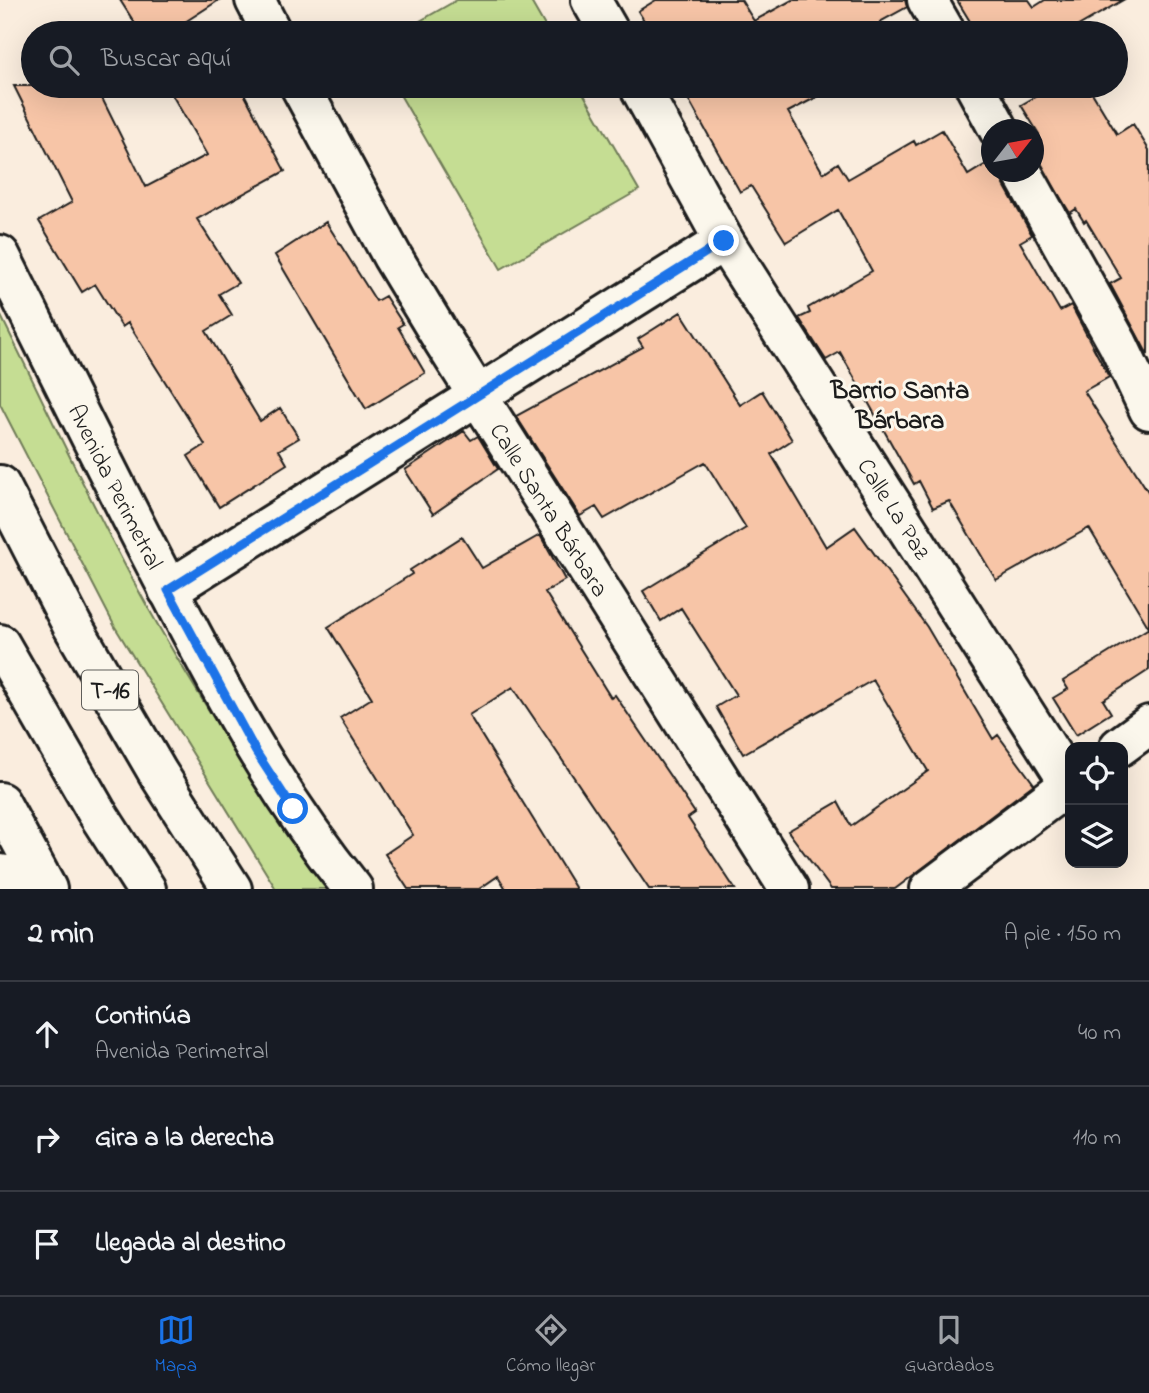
<!DOCTYPE html>
<html lang="es">
<head>
<meta charset="utf-8">
<style>
	body { margin:0; font-family:"Indie Flower",sans-serif; background:#242831; color:#f1f3f6 }
	.controls { position:absolute; right:21px; bottom:21px; display:grid; overflow:hidden; border-radius:14px; box-shadow:0 7px 28px #0002 }
	.controls button { width:63px; height:63px; display:grid; place-items:center; padding:0; border:0; border-bottom:2px solid #363941; background:#171b24; color:#f1f3f6; font:35px sans-serif }
	.compass { position:absolute; left:981px; top:119px; width:63px; height:63px; border-radius:50%; background:#171b24; box-shadow:0 7px 28px #0002; rotate:59deg }
	.stop { position:absolute; width:21px; height:21px; margin:-16px; border:5px solid #1a73e8; border-radius:50%; background:#fff }
	.stop.end { background:#1a73e8; border-color:#fff; box-shadow:0 2px 7px #0008 }
	.list { margin:0; padding:0; list-style:none }
	h2 { display:flex; justify-content:space-between; align-items:center; height:91px; margin:0; padding:0 28px; font-size:30px }
	h2 small { font-size:23px; font-weight:400; color:#9ea1a6 }
	.list li { display:grid; grid-template-columns:46px 1fr auto; gap:21px; align-items:center; box-sizing:border-box; height:105px; padding:0 28px; border-top:2px solid #363941 }
	.list b { display:block; font-size:26px; white-space:nowrap }
	.list p { margin:0; font-size:23px; white-space:nowrap; color:#9ea1a6 }
	.list em { font-size:23px; font-style:normal; color:#9ea1a6 }
	.icon { flex:none; width:38px; height:38px; fill:none; stroke:currentColor; stroke-width:2; stroke-linecap:round; stroke-linejoin:round }
	.map { position:relative; flex:none; width:1149px; height:889px; overflow:hidden }
	.search { position:absolute; background:#171b24; box-shadow:0 7px 28px #0002; left:21px; right:21px; top:21px; height:77px; display:flex; align-items:center; gap:18px; box-sizing:border-box; padding:0 24px; border-radius:38px; color:#9ea1a6; font-size:26px }
	.sheet { height:406px; background:#171b24 }
	nav { display:flex; justify-content:space-around; align-items:center; box-sizing:border-box; height:98px; border-top:2px solid #363941; background:#171b24; font-size:19px; color:#9ea1a6 }
	nav a { display:grid; justify-items:center; gap:4px }
	nav .on { color:#1a73e8 }
	.map>svg:first-child { display:block }
	.green { fill:#c5dd93; stroke:#707c58; stroke-width:2 }
	.building { fill:#f7c5a7; stroke:#1c1c1c; stroke-width:2 }
	.lines { fill:none; stroke-linecap:round; stroke-linejoin:round }
	.minor-casing { stroke:#1c1c1c; stroke-width:44 }
	.trunk-casing { stroke:#1c1c1c; stroke-width:44 }
	.minor { stroke:#fbf7ec; stroke-width:38 }
	.trunk { stroke:#fbf7ec; stroke-width:38 }
	.route { stroke:#1a73e8; stroke-width:9 }
	.labels { text-anchor:middle; stroke-width:6; stroke-linejoin:round; paint-order:stroke }
	.shield { fill:#fbf7ec; stroke:#5f5e5a; stroke-width:2 }
	.shield-label { font-size:23px; font-weight:bold; fill:#1c1c1c }
	.street-label { font-size:24px; fill:#1c1c1c; stroke:#fbf7ec }
	.neighbourhood-label { font-size:26px; font-weight:bold; fill:#1c1c1c; stroke:#fbf7ec }
</style>
</head>
<body>
<div class="map">
<svg width="1149" height="889" viewBox="0 0 1149 889">
	<rect width="100%" height="100%" fill="#faedde"/>
	<filter id="ink" filterUnits="userSpaceOnUse"><feTurbulence type="fractalNoise" baseFrequency=".0143" numOctaves="2"/><feDisplacementMap in="SourceGraphic" scale="14" xChannelSelector="R" yChannelSelector="G"/><feConvolveMatrix kernelMatrix="1 2 1 2 8 2 1 2 1" color-interpolation-filters="sRGB"/></filter>
	<g filter="url(#ink)">
		<path class="green" d="M457 0H530L549 33H399Z
			M395 86H579L639 190 501 269Z
			M0 314C45 404 87 496 135 584 193 691 259 791 329 889H276L115 627 0 404Z"/>
		<path class="building" d="M120 0H219L185 22 187 25 174 33H141Z
			M656 0H741L754 21 792 0H905L907 7 880 22 886 33H652L638 11Z
			M957 0H1029L1034 7 1045 0H1123L1066 33H977Z
			M14 86H96L146 187 207 155 167 86H240L285 171 197 219 238 283 219 294 232 315 206 331 260 421 280 408 299 438 279 450 287 464 219 507 188 456 205 445 128 323 122 327 95 284 82 292 39 221 72 202Z
			M681 86H838L788 112 823 173 838 163 848 179 914 141 916 145 942 130 968 175 991 161V172H1000L1003 183 1032 235 1020 242 1060 311 1071 305 1109 377 1084 391 1149 493V628L1089 528 996 580 949 501 933 508 919 481 914 484 840 352 826 360 799 318 810 313 808 308 872 271 838 210 786 242 751 186 740 192Z
			M1054 86H1088L1117 134 1133 124 1149 150 1148 355 1110 284 1121 278 1086 220 1084 222 1076 209 1070 213 1033 153V137L1039 134 1021 105Z
			M326 222 376 301 385 296 403 324 398 327 425 373 366 409 275 255Z
			M681 312 740 405 762 391 792 440 771 454 826 547 855 527 927 627 993 739 998 735 1034 784 895 889H831L788 831 838 802 851 826 928 771 873 680 743 754 716 707 736 695 681 608 661 621 643 591 746 528 705 462 604 519 596 507 580 516 516 416 643 347 638 339Z
			M464 431 471 440 478 436 498 469 433 514 405 470Z
			M540 535 565 580 545 592 611 698 615 695 695 813 688 818 735 889H649L513 687 469 715 576 889H506L498 876 479 889H408L385 854 413 835 340 718 372 698 328 627 412 574 410 570 462 537 482 568Z
			M1149 628V670L1103 700 1111 713 1076 735 1053 698 1068 689 1063 681Z"/>
		<g class="lines">
			<defs>
				<g id="minor">
					<path d="M255 0 272 33"/>
					<path d="M591 0 610 33"/>
					<path d="M927 0 946 33"/>
					<path id="s1" d="M300 86 392 256 444 342 789 889"/>
					<path id="s2" d="M639 86 724 241 1070 784"/>
					<path d="M975 86 999 130"/>
					<path d="M1022 172 1118 344 1149 410"/>
					<path id="s3" d="M0 255C57 369 113 484 172 596 225 699 280 799 353 889"/>
					<path d="M168 590 724 241"/>
					<path d="M1119 747 1149 725"/>
					<path d="M0 802 47 889"/>
					<path d="M0 874 42 881"/>
					<path d="M930 889 1070 784"/>
				</g>
				<path id="trunk" d="M0 485 72 625 158 773 232 889
					M0 644 96 811 146 889"/>
			</defs>
			<use href="#minor" class="minor-casing"/>
			<use href="#trunk" class="trunk-casing"/>
			<use href="#minor" class="minor"/>
			<use href="#trunk" class="trunk"/>
		</g>
	</g>
	<g class="lines" filter="url(#ink)">
		<path class="route" d="M293 809 256 752 168 590 724 241"/>
	</g>
	<g class="labels">
		<rect class="shield" x="82" y="670.5" width="56" height="39" rx="5"/>
		<g class="shield-label">
			<text x="110" y="698">T-16</text>
		</g>
		<g class="street-label">
			<text dy="8" stroke="none"><textPath href="#s3" startOffset="259">Avenida Perimetral</textPath></text>
			<text dy="8" stroke="none"><textPath href="#s1" startOffset="492">Calle Santa Bárbara</textPath></text>
			<text dy="8" stroke="none"><textPath href="#s2" startOffset="494">Calle La Paz</textPath></text>
		</g>
		<g class="neighbourhood-label">
			<text x="900" y="398">Barrio Santa<tspan x="900" dy="30">Bárbara</tspan></text>
		</g>
	</g>
</svg>
<div class="controls">
<button><svg class="icon" aria-label="locate" viewBox="0 0 24 24"><circle cx="12" cy="12" r="6"/><path d="M12 2v4M12 18v4M2 12h4M18 12h4"/></svg></button>
<button><svg class="icon" aria-label="layers" viewBox="0 0 24 24"><path d="M12 4l9 5-9 5-9-5zM3 14l9 5 9-5"/></svg></button>
</div>
<svg class="compass" viewBox="-18 -18 36 36"><path d="M0-13l5 13h-10z" fill="#e53935"/><path d="M0 13l5-13h-10z" fill="#9ea1a6"/></svg>
<div class="stop" style="left:293px;top:809px"></div>
<div class="stop end" style="left:724px;top:241px"></div>
<div class="search"><svg class="icon" aria-label="search" viewBox="0 0 24 24"><circle cx="10" cy="10" r="6"/><path d="M15 15l6 6"/></svg>Buscar aquí</div>
</div>
<section class="sheet">
<h2>2 min<small>A pie · 150 m</small></h2>
<ul class="list">
<li><svg class="icon" aria-label="ahead" viewBox="0 0 24 24"><path d="M12 20V5M6 11l6-6 6 6"/></svg><div><b>Continúa</b><p>Avenida Perimetral</p></div><em>40 m</em></li>
<li><svg class="icon" aria-label="right" viewBox="0 0 24 24"><path d="M7 20v-9h11M14 6l5 5-5 5"/></svg><div><b>Gira a la derecha</b></div><em>110 m</em></li>
<li><svg class="icon" aria-label="arrive" viewBox="0 0 24 24"><path d="M6 21V4h12l-3 4 3 4H6"/></svg><div><b>Llegada al destino</b></div></li>
</ul>
</section>
<nav>
<a class="on"><svg class="icon" aria-label="map" viewBox="0 0 24 24"><path d="M3 6l6-2 6 2 6-2v14l-6 2-6-2-6 2zM9 4v14M15 6v14"/></svg>Mapa</a>
<a><svg class="icon" aria-label="directions" viewBox="0 0 24 24"><path d="M12 3l9 9-9 9-9-9zM9 14v-3h6M13 9l2 2-2 2"/></svg>Cómo llegar</a>
<a><svg class="icon" aria-label="saved" viewBox="0 0 24 24"><path d="M7 4h10v16l-5-4-5 4z"/></svg>Guardados</a>
</nav>
</body>
</html>
